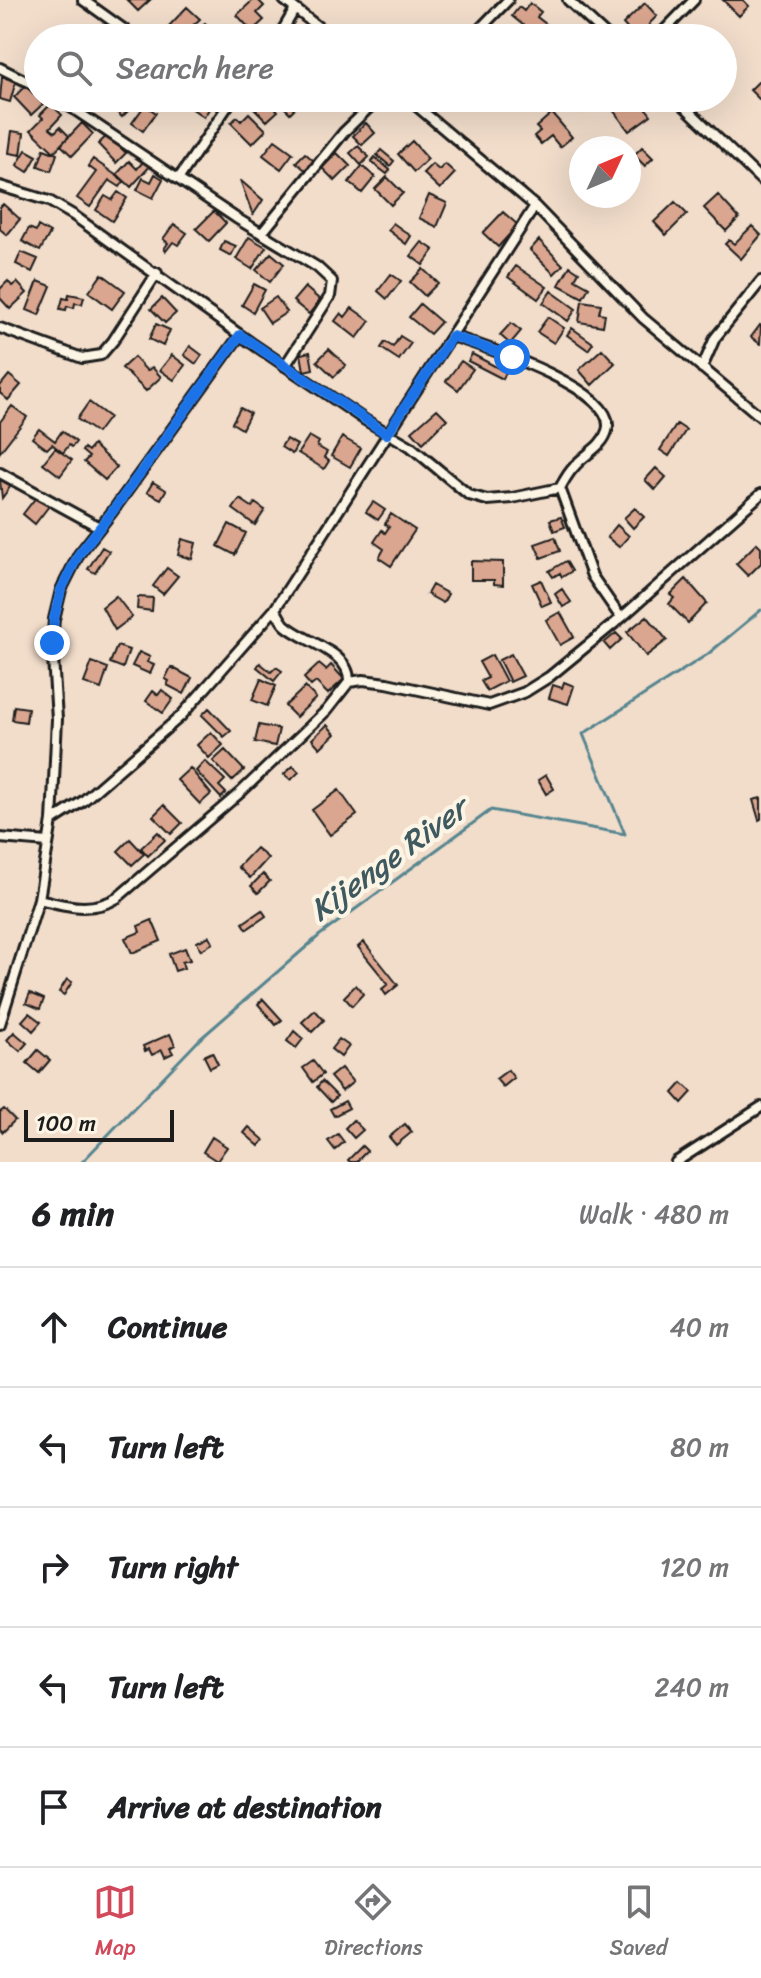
<!DOCTYPE html>
<html lang="en">
<head>
<meta charset="utf-8">
<style>
	body { margin:0; font-family:Sriracha,sans-serif; background:#f2f2f2; color:#202124 }
	.compass { position:absolute; left:569px; top:136px; width:72px; height:72px; border-radius:50%; background:#fff; box-shadow:0 8px 32px #0002; rotate:46deg }
	.scale { position:absolute; left:24px; bottom:20px; width:150px; box-sizing:border-box; padding-left:8px; border:4px solid #1c1c1c; border-top:0; font-size:22px; line-height:28px; white-space:nowrap; color:#1c1c1c; -webkit-text-stroke:6px #fcf5e5; paint-order:stroke }
	.stop { position:absolute; width:24px; height:24px; margin:-18px; border:6px solid #1a73e8; border-radius:50%; background:#fff }
	.stop.end { background:#1a73e8; border-color:#fff; box-shadow:0 2px 8px #0008 }
	.list { margin:0; padding:0; list-style:none }
	h2 { display:flex; justify-content:space-between; align-items:center; height:104px; margin:0; padding:0 32px; font-size:34px }
	h2 small { font-size:26px; font-weight:400; color:#757577 }
	.list li { display:grid; grid-template-columns:52px 1fr auto; gap:24px; align-items:center; box-sizing:border-box; height:120px; padding:0 32px; border-top:2px solid #e0e0e0 }
	.list b { display:block; font-size:30px; white-space:nowrap }
	.list em { font-size:26px; font-style:normal; color:#757577 }
	.icon { flex:none; width:44px; height:44px; fill:none; stroke:currentColor; stroke-width:2; stroke-linecap:round; stroke-linejoin:round }
	.map { position:relative; flex:none; width:761px; height:1162px; overflow:hidden }
	.search { position:absolute; background:#fff; box-shadow:0 8px 32px #0002; left:24px; right:24px; top:24px; height:88px; display:flex; align-items:center; gap:20px; box-sizing:border-box; padding:0 28px; border-radius:44px; color:#757577; font-size:30px }
	.sheet { height:704px; background:#fff }
	nav { display:flex; justify-content:space-around; align-items:center; box-sizing:border-box; height:112px; border-top:2px solid #e0e0e0; background:#fff; font-size:22px; color:#757577 }
	nav a { display:grid; justify-items:center; gap:4px }
	nav .on { color:#d1495b }
	.map>svg:first-child { display:block }
	.lines { fill:none; stroke-linecap:round; stroke-linejoin:round }
	.stream { stroke:#56858f; stroke-width:3 }
	.building { fill:#dba68f; stroke:#1c1c1c; stroke-width:2 }
	.street-casing { stroke:#1c1c1c; stroke-width:14 }
	.street { stroke:#fcf5e5; stroke-width:8 }
	.route { stroke:#1a73e8; stroke-width:10 }
	.labels { text-anchor:middle; stroke-width:8; stroke-linejoin:round; paint-order:stroke }
	.water-label { font-size:32px; font-style:italic; fill:#3e595f; stroke:#fcf5e5 }
</style>
</head>
<body>
<div class="map">
<svg width="761" height="1162" viewBox="0 0 761 1162">
	<rect width="100%" height="100%" fill="#f2ddcb"/>
	<filter id="ink" filterUnits="userSpaceOnUse"><feTurbulence type="fractalNoise" baseFrequency=".0125" numOctaves="2"/><feDisplacementMap in="SourceGraphic" scale="16" xChannelSelector="R" yChannelSelector="G"/><feConvolveMatrix kernelMatrix="1 2 1 2 8 2 1 2 1" color-interpolation-filters="sRGB"/></filter>
	<g filter="url(#ink)">
		<g class="lines">
			<path class="stream" d="M82 1162 199 1040 320 935 491 810 625 834 583 734 708 654 761 610"/>
		</g>
		<path class="building" d="M127 0H150L138 11Z
			M253 0H258L264 6 257 13 264 20 252 31 237 15Z
			M723 0H743L749 6 739 16Z
			M530 3 541 12 537 17 551 28 543 38H539L512 16 519 7 524 11Z
			M645 3 657 16 649 24 653 29 643 38H635L623 24Z
			M187 7 200 19 179 38 168 27Z
			M205 23 218 34 215 38H191Z
			M2 77 16 81 10 102 0 99Z
			M761 79V101L750 90Z
			M26 86 43 104 31 115 14 97Z
			M117 98H141L122 117 110 105Z
			M182 98H210L214 101 204 117 180 100Z
			M266 98 278 111 267 121 254 108Z
			M281 98H305L290 113 278 101Z
			M583 98H591L594 103 583 112 576 104Z
			M638 98 651 115 629 131 613 110 624 102 627 106Z
			M51 104 62 115 50 128 55 132 60 127 69 136 54 152 31 130 43 118 40 115Z
			M145 105 156 113 143 131 132 123Z
			M249 113 266 130 252 144 231 123 237 117 241 121Z
			M552 113 572 137 560 147 551 136 541 144 534 136 540 131 536 127Z
			M82 123 93 134 72 156 61 145Z
			M366 123 375 133 362 145 353 136Z
			M12 131 24 133 21 155 9 153Z
			M108 135 126 153 116 163 98 144Z
			M275 140 293 153 281 169 263 155Z
			M412 141 428 159 414 172 398 154Z
			M358 146 369 157 361 165 350 153Z
			M642 147 653 158 645 166 634 155Z
			M44 149 57 154 51 171 38 166Z
			M26 150 37 156 28 172 17 165Z
			M381 150 394 161 390 166 377 155Z
			M305 153 314 161 305 170 296 162Z
			M337 153 350 166 335 181 322 168Z
			M375 157 390 170 387 174 371 162Z
			M146 158 152 164 131 187 117 174 129 161 137 169Z
			M93 159 124 181 120 187 109 180 90 207 77 198 96 172 88 166Z
			M432 164 439 170 445 164 455 173 440 189 423 173Z
			M362 166 375 177 362 193 349 182Z
			M155 174 163 179 153 198 137 190 143 178 151 182Z
			M387 177 403 193 391 205 375 189Z
			M240 180 263 200 253 215Z
			M118 192 127 198 112 221 96 210 105 196 112 200Z
			M429 195 447 203 437 227 419 218Z
			M718 195 739 218 726 231 704 208Z
			M675 202 687 214 666 235 654 222Z
			M3 204 20 219 7 235 0 229V207Z
			M214 211 226 223 209 241 196 229Z
			M503 212 518 225 498 247 483 233Z
			M393 223 411 236 406 244 388 230Z
			M174 224 187 233 178 245 173 242 166 251 164 249 168 243 163 239Z
			M38 226 50 233 40 251 22 241 29 228 36 231Z
			M752 226 761 235 741 259 725 244 729 240 734 244Z
			M249 237 266 247 252 269 236 259Z
			M539 240 563 265 554 274 530 250Z
			M224 241 236 246 231 256 220 250Z
			M422 242 434 250 423 265 411 256Z
			M21 252 38 259 32 272 16 264Z
			M271 253 284 264 270 282 256 270Z
			M516 266 547 287 538 299 508 277Z
			M570 266 579 272 575 279 589 287 583 298 559 285Z
			M423 269 438 283 425 296 410 282Z
			M102 274 125 291 112 309 89 292Z
			M391 274 401 281 387 299 378 291Z
			M8 281 12 286 17 282 27 293 10 309 0 298V289Z
			M38 281 51 286 39 315 27 310Z
			M254 284 265 290 253 312 242 305Z
			M305 287 320 300 309 314 293 301Z
			M551 291 576 309 568 321 543 303Z
			M69 294 84 297 82 304 75 303 74 308 67 306 66 310 60 309 63 298 68 299Z
			M276 297 287 312 270 323 260 308Z
			M162 298 176 313 165 323 151 309Z
			M582 301 601 304 599 313 605 314 603 326 579 322Z
			M420 304 441 322 430 334 409 317Z
			M352 308 370 321 357 338 335 321 341 313 345 317Z
			M548 317 564 328 554 343 537 332Z
			M511 323 521 331 510 344 500 335Z
			M156 324 170 330 163 346 149 339Z
			M760 325 761 326 760 344 751 337Z
			M572 328 593 343 588 350 567 335Z
			M400 336 411 343 399 360 381 348 385 342 393 347Z
			M190 346 202 355 196 364 184 355Z
			M329 349 346 365 334 377 317 361Z
			M602 349 615 363 592 385 579 370Z
			M310 352 313 369 304 371 301 354Z
			M472 354 506 372 503 379 468 361Z
			M172 355 185 365 174 380 160 370Z
			M134 357 147 371 152 367 161 377 146 391 122 368Z
			M461 361 473 369 458 390 446 381Z
			M9 375 21 385 8 400 0 393V386Z
			M89 402 109 417 97 433 77 419Z
			M12 406 27 417 0 452V422Z
			M240 408 250 413 242 429 232 423Z
			M437 409 447 419 423 443 412 431Z
			M677 424 686 430 669 456 660 450Z
			M39 429 55 441 62 431 76 442 72 447 69 445 63 453 52 444 47 449 32 438Z
			M309 436 319 442 317 446 327 452 324 457 329 461 324 469 298 453Z
			M342 437 361 448 350 467 331 456Z
			M286 439 297 445 292 454 281 447Z
			M93 445 117 467 105 480 84 462 89 457 82 451 84 448 88 451Z
			M55 448 72 460 60 476 43 463Z
			M656 468 666 477 655 490 645 480Z
			M3 476 13 483 2 498 0 480Z
			M153 482 166 490 161 499 147 492Z
			M37 496 49 506 35 524 23 514Z
			M240 499 252 507 255 503 265 510 255 525 233 509Z
			M373 502 385 510 378 520 366 512Z
			M635 508 644 517 633 528 624 518Z
			M391 514 415 530 391 566 379 558 384 549 374 542 382 530 385 533 389 527 385 524Z
			M561 517 565 527 554 531 550 520Z
			M229 524 246 533 235 555 218 546Z
			M617 525 629 536 619 547 607 537Z
			M555 537 560 551 541 558 535 544Z
			M182 539 196 543 192 559 178 555Z
			M757 543 761 547V563L748 576 736 564Z
			M102 547 109 551 95 573 88 569Z
			M471 561 503 562V585L494 584V580H471Z
			M566 561 572 571 562 577 560 573 553 577 549 571Z
			M167 568 178 576 163 594 153 586Z
			M686 579 707 603 688 623 669 604 674 598 670 595Z
			M541 580 551 602 542 606 532 584Z
			M432 585 448 594 443 603 427 594Z
			M562 589 571 602 563 607 555 594Z
			M116 596 132 617 115 630 102 607Z
			M138 597 153 598 152 611 137 609Z
			M560 612 574 637 560 645 546 620Z
			M647 616 667 640 646 656 627 632Z
			M616 633 622 639 610 650 604 643Z
			M117 646 129 650 123 668 110 663Z
			M139 652 150 657 147 662 154 665 150 674 132 666Z
			M511 654 523 676 510 682 499 660Z
			M492 655 506 681 487 691 481 681 488 678 479 662Z
			M92 662 108 668 101 689 84 683Z
			M260 663 271 672 276 667 282 671 274 681 257 667Z
			M319 664 326 670 331 665 344 679 328 694 316 682 311 686 304 678Z
			M171 667 192 678 184 694 167 685 169 681 165 679Z
			M261 679 276 686 267 706 252 700Z
			M564 682 574 686 568 704 549 698 553 685 562 688Z
			M305 687 316 698 296 717 285 706Z
			M162 690 173 699 163 713 146 701 153 691 158 695Z
			M14 706 28 708 26 722 12 720Z
			M209 708 231 731 224 737 202 715Z
			M259 725 279 729 275 746 255 742Z
			M327 725 335 734 320 748 312 739Z
			M211 732 223 745 209 758 197 745Z
			M225 750 244 770 232 781 213 761Z
			M205 761 225 780 219 786 226 793 221 798 196 771Z
			M293 766 299 772 291 780 284 774Z
			M190 768 211 794 200 804 177 780Z
			M546 775 554 789 546 794 538 780Z
			M339 790 357 815 330 835 312 810Z
			M761 798V819L759 820 753 800Z
			M164 805 182 823 171 834 153 816Z
			M158 832 165 840 148 856 141 848Z
			M130 839 144 854 132 865 118 851Z
			M256 848 268 858 250 878 238 867Z
			M263 874 270 881 258 893 251 886Z
			M262 910 266 916 247 929 243 923Z
			M152 920 161 941 132 953 125 938 140 932 138 926Z
			M209 936 213 943 201 950 197 942Z
			M364 942 398 985 386 995 382 989 388 984 358 947Z
			M185 948 190 960 182 962 184 968 175 971 169 954Z
			M67 979 72 982 64 995 59 992Z
			M356 985 363 994 352 1006 344 997Z
			M30 993 44 999 40 1009 26 1003Z
			M263 999 282 1020 276 1025 258 1004Z
			M315 1010 324 1020 312 1032 302 1022Z
			M29 1013 41 1022 33 1031 22 1021Z
			M294 1031 303 1039 296 1048 287 1041Z
			M14 1032 27 1043 20 1051 7 1040Z
			M170 1034 175 1045 170 1048 173 1053 165 1057 162 1050 152 1055 149 1049 145 1051 143 1046Z
			M339 1039 349 1046 341 1057 331 1049Z
			M38 1050 50 1060 39 1073 27 1063Z
			M212 1052 218 1064 210 1068 204 1056Z
			M313 1061 323 1074 313 1082 303 1068Z
			M341 1068 353 1082 342 1091 330 1077Z
			M508 1070 514 1078 503 1087 496 1079Z
			M322 1081 337 1096 331 1102 317 1087Z
			M682 1083 692 1092 682 1103 673 1093Z
			M345 1101 349 1108 334 1116 330 1109Z
			M4 1109 15 1120 3 1132 0 1129V1112Z
			M353 1120 363 1130 354 1138 345 1128Z
			M405 1124 412 1132 396 1145 389 1137Z
			M249 1127 264 1140 259 1146 244 1133Z
			M338 1134 344 1142 335 1150 328 1141Z
			M212 1137 227 1147 217 1161 203 1152Z
			M362 1146 367 1151 356 1162H350L348 1160Z"/>
		<g class="lines">
			<defs>
				<path id="street" d="M83 0 136 38
					M284 0 332 38
					M568 0 609 38
					M278 38 295 9
					M471 38 508 0
					M657 38 694 0
					M0 68 38 87
					M57 98 236 218 317 267 332 281 330 296 285 366
					M407 98 535 206 643 318 761 417
					M676 98 761 180
					M179 178 233 98
					M0 186 49 201 73 215 250 342 365 420 410 446 469 495 487 500 512 498 560 488
					M262 233 344 132 379 98
					M0 328 82 358 101 355 113 341 157 273
					M452 336C482 346 621 390 607 431 602 448 584 454 574 467 568 473 564 481 560 488L592 576 621 618
					M702 368 715 338 761 281
					M0 473 99 527
					M275 609C278 614 281 621 285 625 304 642 351 652 349 682
					M52 821 83 801 181 716 275 609 535 206
					M0 838 48 842
					M39 899C66 906 92 913 117 898L241 792 327 710 349 682 363 680 387 683 489 705 525 692 549 677 621 618 761 494
					M0 1024 39 899 52 821 57 719 52 643 54 619 61 590 79 554 112 512 240 335
					M676 1162 761 1107"/>
			</defs>
			<use href="#street" class="street-casing"/>
			<use href="#street" class="street"/>
		</g>
	</g>
	<g class="lines" filter="url(#ink)">
		<path class="route" d="M52 643 54 619 61 590 79 554 112 512 240 335 387 434 452 336 512 357"/>
	</g>
	<g class="labels">
		<g class="water-label">
			<text transform="translate(388 859) rotate(-36)" y="11">Kijenge River</text>
		</g>
	</g>
</svg>
<svg class="compass" viewBox="-18 -18 36 36"><path d="M0-13l5 13h-10z" fill="#e53935"/><path d="M0 13l5-13h-10z" fill="#757577"/></svg>
<div class="scale">100 m</div>
<div class="stop" style="left:512px;top:357px"></div>
<div class="stop end" style="left:52px;top:643px"></div>
<div class="search"><svg class="icon" aria-label="search" viewBox="0 0 24 24"><circle cx="10" cy="10" r="6"/><path d="M15 15l6 6"/></svg>Search here</div>
</div>
<section class="sheet">
<h2>6 min<small>Walk · 480 m</small></h2>
<ul class="list">
<li><svg class="icon" aria-label="ahead" viewBox="0 0 24 24"><path d="M12 20V5M6 11l6-6 6 6"/></svg><div><b>Continue</b></div><em>40 m</em></li>
<li><svg class="icon" aria-label="left" viewBox="0 0 24 24"><path d="M17 20v-9H6M10 6l-5 5 5 5"/></svg><div><b>Turn left</b></div><em>80 m</em></li>
<li><svg class="icon" aria-label="right" viewBox="0 0 24 24"><path d="M7 20v-9h11M14 6l5 5-5 5"/></svg><div><b>Turn right</b></div><em>120 m</em></li>
<li><svg class="icon" aria-label="left" viewBox="0 0 24 24"><path d="M17 20v-9H6M10 6l-5 5 5 5"/></svg><div><b>Turn left</b></div><em>240 m</em></li>
<li><svg class="icon" aria-label="arrive" viewBox="0 0 24 24"><path d="M6 21V4h12l-3 4 3 4H6"/></svg><div><b>Arrive at destination</b></div></li>
</ul>
</section>
<nav>
<a class="on"><svg class="icon" aria-label="map" viewBox="0 0 24 24"><path d="M3 6l6-2 6 2 6-2v14l-6 2-6-2-6 2zM9 4v14M15 6v14"/></svg>Map</a>
<a><svg class="icon" aria-label="directions" viewBox="0 0 24 24"><path d="M12 3l9 9-9 9-9-9zM9 14v-3h6M13 9l2 2-2 2"/></svg>Directions</a>
<a><svg class="icon" aria-label="saved" viewBox="0 0 24 24"><path d="M7 4h10v16l-5-4-5 4z"/></svg>Saved</a>
</nav>
</body>
</html>
